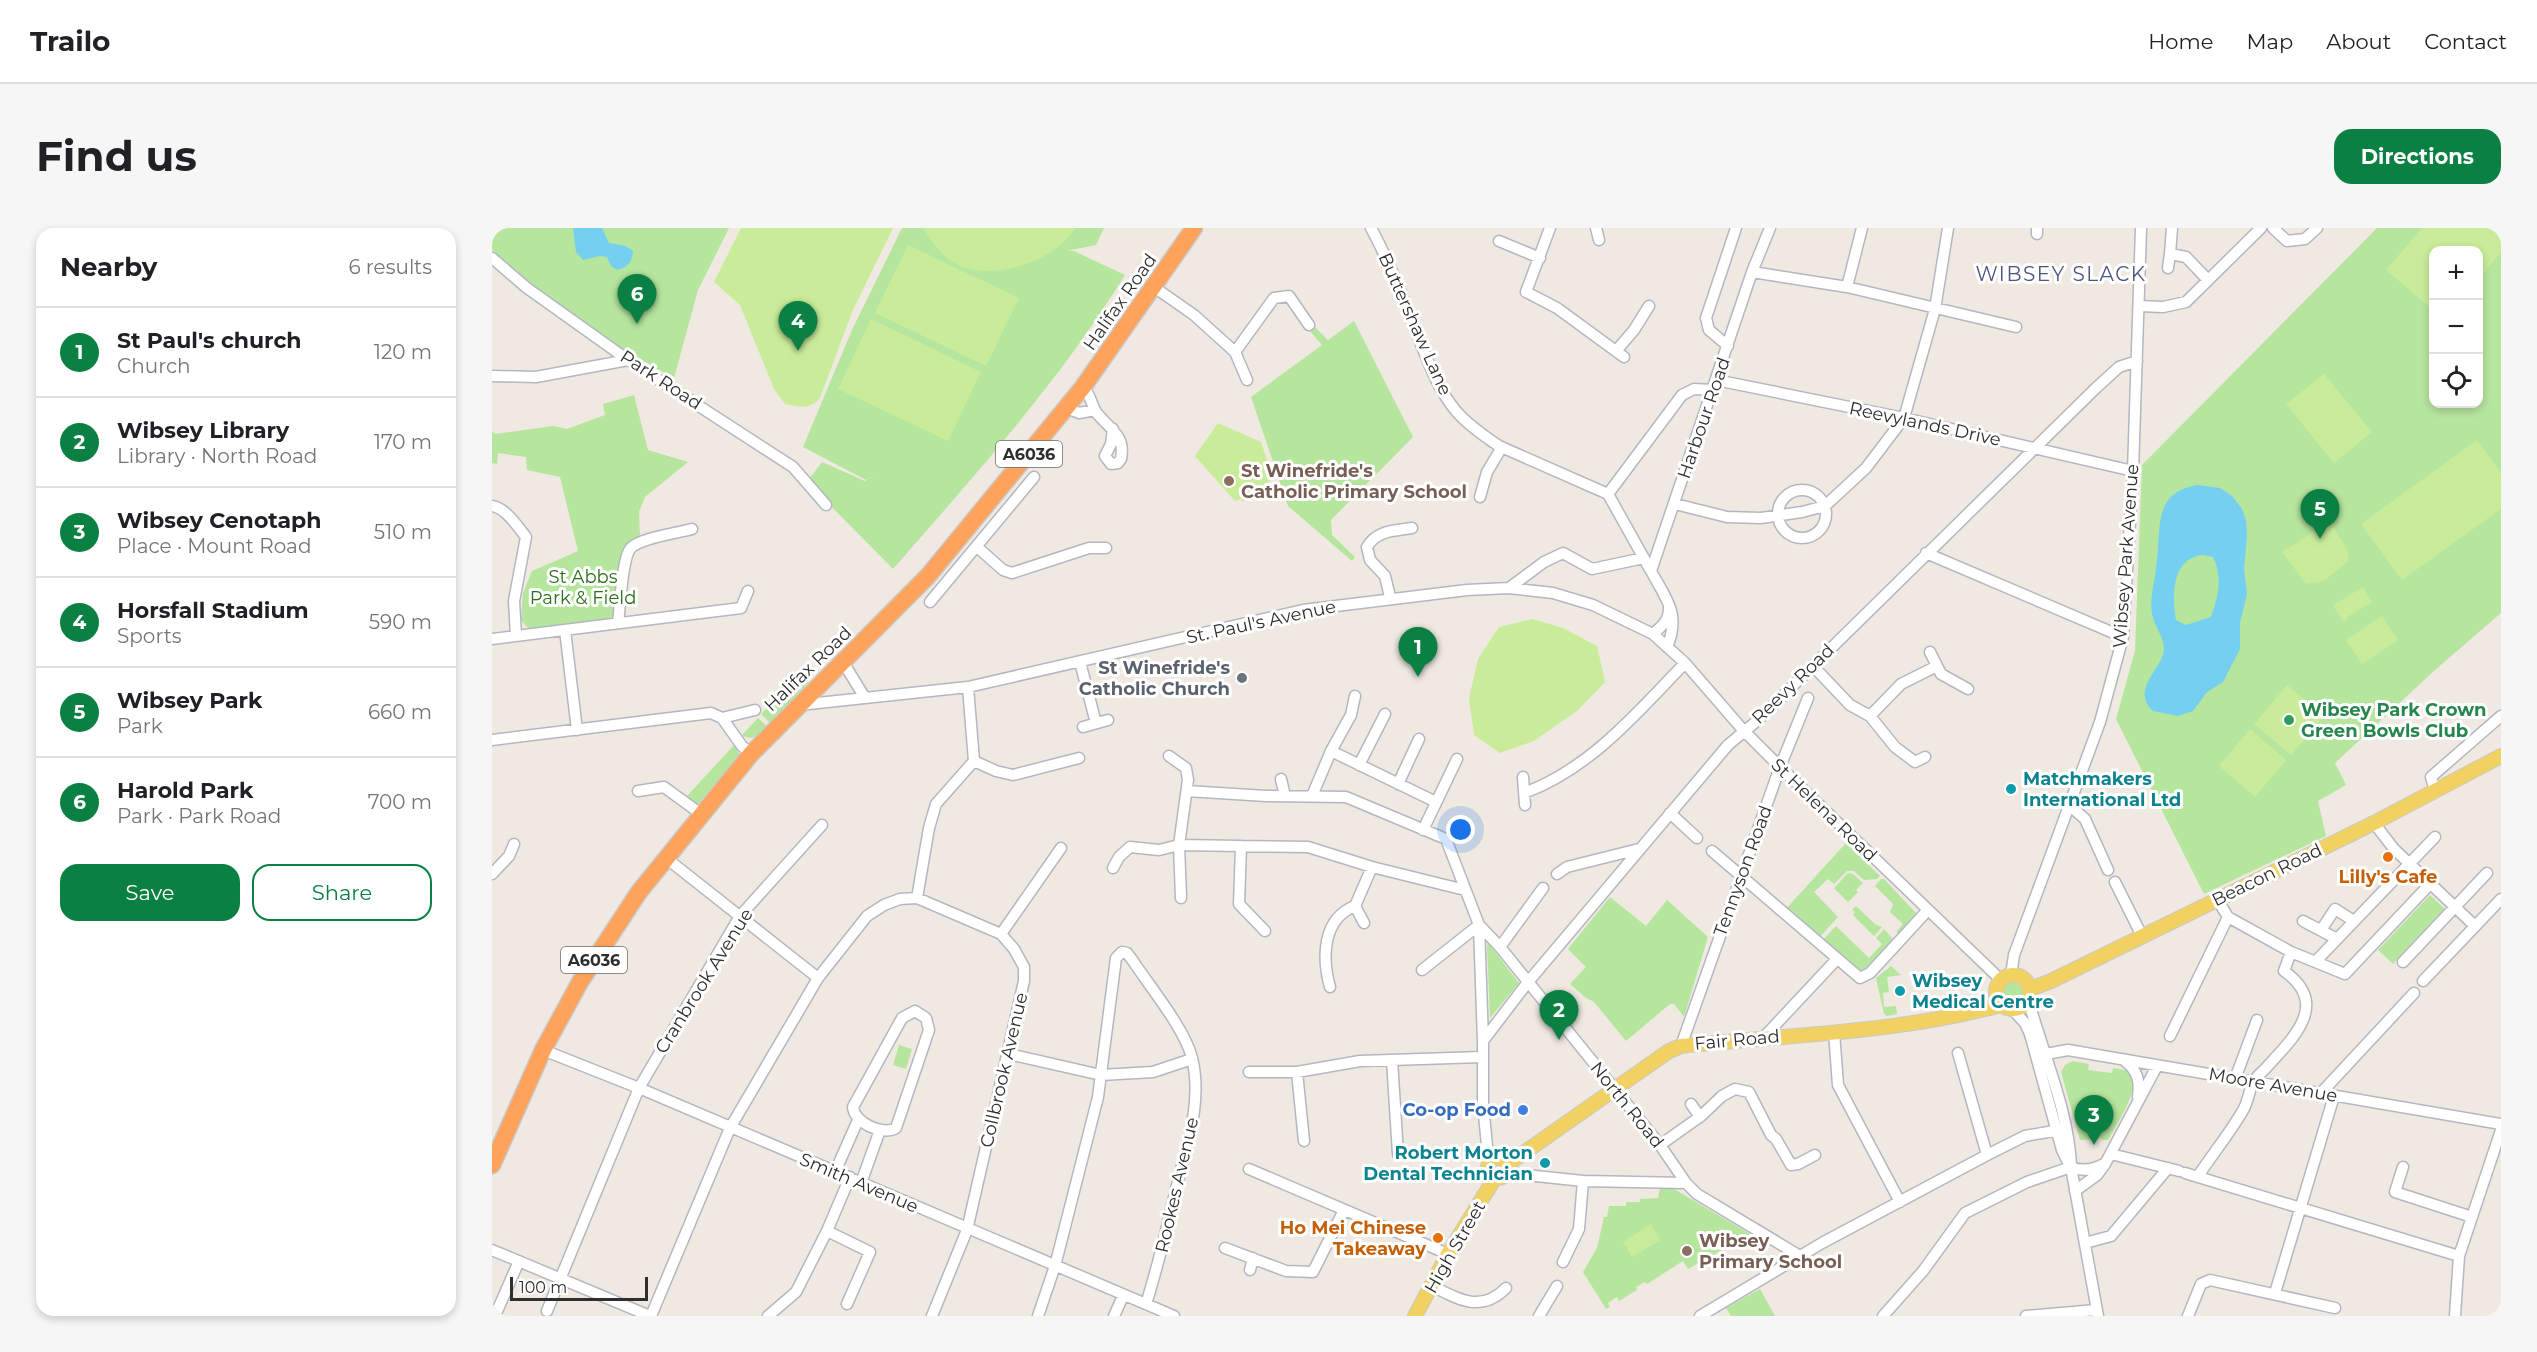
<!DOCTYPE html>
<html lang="en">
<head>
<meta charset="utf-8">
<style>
	body { margin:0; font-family:Montserrat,sans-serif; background:#f6f6f6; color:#202124 }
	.controls { position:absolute; right:18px; top:18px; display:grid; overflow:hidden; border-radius:12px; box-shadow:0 3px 9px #0003 }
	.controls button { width:54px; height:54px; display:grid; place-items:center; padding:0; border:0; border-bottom:2px solid #e0e0e0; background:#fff; color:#202124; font:30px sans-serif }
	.scale { position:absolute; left:18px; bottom:15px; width:138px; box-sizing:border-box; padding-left:6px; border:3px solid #2e2e2e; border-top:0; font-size:16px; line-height:21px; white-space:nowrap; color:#2e2e2e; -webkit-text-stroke:4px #fff; paint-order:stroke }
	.you { position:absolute; left:969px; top:602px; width:21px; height:21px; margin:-15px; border:4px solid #fff; border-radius:50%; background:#1a73e8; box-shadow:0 0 0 9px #1a73e833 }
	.badge { display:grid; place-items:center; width:39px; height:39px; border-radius:50%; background:#0b8043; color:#fff; font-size:20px; font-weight:700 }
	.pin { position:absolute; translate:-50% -50px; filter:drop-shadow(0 2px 3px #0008) }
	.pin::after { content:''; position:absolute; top:32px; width:21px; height:18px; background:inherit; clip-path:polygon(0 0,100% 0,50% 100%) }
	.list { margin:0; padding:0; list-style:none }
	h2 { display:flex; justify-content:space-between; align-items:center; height:78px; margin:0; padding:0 24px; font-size:26px }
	h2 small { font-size:20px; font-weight:400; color:#757577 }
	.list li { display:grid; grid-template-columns:39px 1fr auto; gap:18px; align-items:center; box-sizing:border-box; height:90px; padding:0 24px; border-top:2px solid #e0e0e0 }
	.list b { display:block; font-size:22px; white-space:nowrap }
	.list p { margin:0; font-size:20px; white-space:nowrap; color:#757577 }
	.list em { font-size:20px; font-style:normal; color:#757577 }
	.actions { display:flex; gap:12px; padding:18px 24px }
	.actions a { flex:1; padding:14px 0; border:2px solid #0b8043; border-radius:18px; text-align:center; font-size:21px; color:#0b8043 }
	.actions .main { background:#0b8043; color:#fff }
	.icon { flex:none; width:33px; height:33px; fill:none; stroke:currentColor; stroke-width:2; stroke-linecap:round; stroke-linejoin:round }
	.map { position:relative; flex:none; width:2009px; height:1088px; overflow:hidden; border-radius:18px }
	header { display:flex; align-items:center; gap:36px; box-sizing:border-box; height:84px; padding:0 30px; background:#fff; border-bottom:2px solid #e0e0e0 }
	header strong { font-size:28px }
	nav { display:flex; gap:33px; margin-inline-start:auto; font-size:21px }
	.intro { display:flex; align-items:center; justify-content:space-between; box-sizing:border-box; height:144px; padding:0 36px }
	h1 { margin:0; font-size:42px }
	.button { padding:15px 27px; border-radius:18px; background:#0b8043; color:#fff; font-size:21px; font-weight:700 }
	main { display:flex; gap:36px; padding:0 36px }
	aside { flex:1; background:#fff; border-radius:18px; box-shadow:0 3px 9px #0003 }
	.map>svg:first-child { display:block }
	.green { fill:#b6e59e; fill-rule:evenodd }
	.pitch { fill:#c9ec9a }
	.water { fill:#75cff0; fill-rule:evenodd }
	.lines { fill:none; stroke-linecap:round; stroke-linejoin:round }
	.minor-casing { stroke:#b4b7c1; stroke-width:13 }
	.major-casing { stroke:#c9c9c9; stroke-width:16 }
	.highway-casing { stroke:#c9c9c9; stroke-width:19 }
	.minor { stroke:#fff; stroke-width:10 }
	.major { stroke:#f2d163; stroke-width:14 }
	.highway { stroke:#ffa35c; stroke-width:16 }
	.education-dot { fill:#8d6e63; stroke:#fff; stroke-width:2 }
	.worship-dot { fill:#6b7280; stroke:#fff; stroke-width:2 }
	.leisure-dot { fill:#2e9e5b; stroke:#fff; stroke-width:2 }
	.culture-dot { fill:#0f9aa8; stroke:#fff; stroke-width:2 }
	.food-dot { fill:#e8710a; stroke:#fff; stroke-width:2 }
	.shop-dot { fill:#3f7fe0; stroke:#fff; stroke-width:2 }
	.labels { text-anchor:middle; stroke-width:6; stroke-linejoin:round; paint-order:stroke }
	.shield { fill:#fff; stroke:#6d6d6d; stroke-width:1.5 }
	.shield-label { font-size:16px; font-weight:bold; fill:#2e2e2e }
	.street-label { font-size:18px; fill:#2e2e2e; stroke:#fff }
	.education-label { font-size:18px; font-weight:bold; fill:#785e54; stroke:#fff; text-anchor:start }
	.park-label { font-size:18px; fill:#2c6e1b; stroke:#fff }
	.worship-label { font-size:18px; font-weight:bold; fill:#5b616d; stroke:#fff; text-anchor:end }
	.leisure-label { font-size:18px; font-weight:bold; fill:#27864d; stroke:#fff; text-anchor:start }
	.culture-label { font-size:18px; font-weight:bold; fill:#0d838f; stroke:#fff; text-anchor:start }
	.food-label { font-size:18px; font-weight:bold; fill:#c56008; stroke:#fff }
	.shop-label { font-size:18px; font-weight:bold; fill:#366cbe; stroke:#fff; text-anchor:end }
	.neighbourhood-label { font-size:20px; letter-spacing:1.5px; fill:#4d5680; stroke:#fff }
</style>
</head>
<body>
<header>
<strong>Trailo</strong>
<nav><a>Home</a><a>Map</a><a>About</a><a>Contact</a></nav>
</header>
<div class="intro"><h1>Find us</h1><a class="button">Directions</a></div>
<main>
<aside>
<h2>Nearby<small>6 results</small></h2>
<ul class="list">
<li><span class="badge">1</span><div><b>St Paul's church</b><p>Church</p></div><em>120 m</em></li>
<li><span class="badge">2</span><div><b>Wibsey Library</b><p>Library · North Road</p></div><em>170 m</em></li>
<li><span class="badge">3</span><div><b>Wibsey Cenotaph</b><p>Place · Mount Road</p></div><em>510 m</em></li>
<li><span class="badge">4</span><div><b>Horsfall Stadium</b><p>Sports</p></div><em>590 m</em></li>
<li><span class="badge">5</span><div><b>Wibsey Park</b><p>Park</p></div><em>660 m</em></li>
<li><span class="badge">6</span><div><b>Harold Park</b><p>Park · Park Road</p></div><em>700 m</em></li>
</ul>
<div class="actions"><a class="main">Save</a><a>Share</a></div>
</aside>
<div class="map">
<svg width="2009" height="1088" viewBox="0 0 2009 1088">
	<rect width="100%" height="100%" fill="#efe9e1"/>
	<path class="green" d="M0 0H237L206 62 182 150C116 116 55 71 0 22Z
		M410 0H612L604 17 575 23H582L633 47C567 154 483 247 401 341L315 254 330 234 373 253 386 246 374 252 311 219 360 102Z
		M1885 0H2009V385L1943 442 1843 535 1854 557 1826 573 1834 608 1712 666 1624 491 1643 423 1650 237ZM1942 22H1986V176H1942Z
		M862 93 921 209 839 292 840 307 863 329 860 333 796 278 759 169 830 117 817 102 823 99 836 112Z
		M142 167 156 222 196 234 153 269 147 284 148 309 138 316 122 390 38 402 29 392 31 365 40 343 86 323 68 249 35 242 34 229 6 225 5 236 0 235V203L3 206 61 198 75 201 113 187 111 176Z
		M305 450 317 454 278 495 269 486Z
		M266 490 275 498C267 506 261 514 250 507Z
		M243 516 247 526 245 531 204 578 195 568Z
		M1354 615 1388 648 1385 651 1372 652 1362 643H1355L1342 656 1336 651 1322 664 1346 689 1326 711 1292 683Z
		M1356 645 1361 646 1371 655 1364 662 1366 664 1356 674 1342 660Z
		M1389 651H1392L1424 685 1405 707V703L1411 696 1398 684 1401 676 1383 658Z
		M1938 667 1953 681 1901 736 1886 722Z
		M1118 669 1154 698 1175 672 1216 709 1192 789 1182 776H1178L1134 813 1102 774 1094 770 1078 756 1094 739 1076 721Z
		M1364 678 1383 696 1390 699 1382 708 1361 687 1363 684 1360 682Z
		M1344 698 1377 730 1390 716 1384 710 1392 701 1401 711 1374 740 1369 742 1329 714Z
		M997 716 1027 755 998 790 995 717Z
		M1399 738 1409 747 1395 749 1397 764 1391 765 1392 779 1404 778 1405 786 1395 788 1392 786 1384 750Z
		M1508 765a13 13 0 1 1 26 0a13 13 0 1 1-26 0Z
		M407 817 420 821 414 841 401 837Z
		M1581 833 1597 836 1596 842 1620 845 1621 840C1625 841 1631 841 1635 843 1655 852 1623 899 1616 912H1610V910L1588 912 1569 844 1573 837Z
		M1168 959 1182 961 1258 1006 1256 1009 1248 1008 1241 1016 1196 1041 1191 1033 1155 1056 1153 1054 1144 1059 1145 1062 1127 1073 1125 1069 1116 1075 1118 1079 1114 1081 1091 1044 1105 1020 1112 989H1115L1117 978H1134V974H1148V971L1166 970Z
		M1268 1061 1283 1088H1239L1234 1080Z"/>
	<path class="pitch" d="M249 0H401L360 84 328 170C318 182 307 179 293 176L282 161 248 77 222 54Z
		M431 0H583C565 32 505 52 471 39 455 34 439 14 431 0Z
		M1930 0H2009V24L1987 51 1986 22H1942L1941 82 1894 42Z
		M416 17 527 70 494 138 383 85Z
		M379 91 489 144 456 213 346 161Z
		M1832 146 1880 204 1842 235 1794 176Z
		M726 195 769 214 781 250 751 274 749 271 743 273 703 228Z
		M1985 212 2009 245V281L1910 352 1869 296Z
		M1842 291C1840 310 1860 316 1856 333L1832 353 1814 356 1790 324Z
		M1871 359 1880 374 1855 389 1856 391 1852 394 1841 377Z
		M1890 388 1906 412 1870 436 1854 412Z
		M1040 391 1071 400 1105 418 1113 454 1086 482 1042 513 1008 525 982 507 977 470 986 431 1007 399Z
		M1795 457 1832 488 1799 527 1762 496Z
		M1758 501 1794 532 1763 569 1727 538Z
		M1159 996 1168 1012 1140 1029 1131 1014Z"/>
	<path class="water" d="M81 0H110L117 15 134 18 141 23C140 35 136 39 125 42L119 38 115 29 108 28 91 32 84 24Z
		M1705 257 1728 260 1740 268 1750 281 1754 292 1755 308 1752 341 1755 366 1748 395V421L1731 454 1715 464 1701 483 1686 488 1661 483C1637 461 1672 440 1672 421 1672 409 1662 398 1660 386 1657 368 1664 350 1665 331 1669 296 1662 265 1705 257ZM1711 327 1721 329C1731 349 1726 369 1719 389L1694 397 1684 392C1680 368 1679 330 1711 327Z"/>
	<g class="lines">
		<defs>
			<path id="minor" d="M879 0C897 33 910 67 923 101 935 130 944 159 964 183 976 197 992 208 1007 218L1116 266 1159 343
				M1058 0 1034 64 1065 80 1132 129
				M1104 0 1107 12
				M1680 0 1678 26 1694 29 1716 52
				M1781 0 1795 13 1813 11 1825 0
				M1545 6V0
				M1007 13 1048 30
				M0 30 35 60 136 132 301 239 334 277
				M1676 40 1678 26
				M1260 44 1355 59 1524 99
				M662 59 702 87 743 124 755 152
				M1355 59 1370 0
				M1647 78 1671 79 1694 74 1769 0
				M1236 118 1217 102 1214 90 1244 0
				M1124 123 1142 102 1157 78
				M743 124 782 70 797 68 817 97
				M0 148 44 149 136 132
				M1224 152 1412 190 1641 243
				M591 159C599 167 599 176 604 184 617 201 634 207 629 231L626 235 619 236 613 228 619 216 621 201
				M575 180 587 185 603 182
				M1286 286a24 24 0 1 1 48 0a24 24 0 1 1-48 0Z
				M1116 266 1190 167 1202 161 1221 162
				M988 269 995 244 1010 219
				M1183 276 1235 289 1269 290 1310 284 1333 278 1374 240 1412 190 1443 81 1456 0
				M0 278C14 280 25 298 34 309L22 373 24 407
				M485 319 511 342 520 345 597 320H614
				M1434 325 1631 409
				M1017 360 1052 334 1071 325 1100 341 1152 330
				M898 369 893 348 878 332 875 319C885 302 902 303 920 300
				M438 374 542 249
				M126 395C128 380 130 332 138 321 146 310 186 305 200 301
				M73 402 85 502
				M1161 406C1170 398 1177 393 1177 380
				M0 411 249 380 256 363
				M1175 419C1189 386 1174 371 1159 343L1260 44 1278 0
				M1438 424 1449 446 1476 461
				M351 434 373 470
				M588 434 604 495
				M1321 438 1358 477 1378 488 1403 519 1423 534 1433 529
				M476 459 482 533 504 543 521 547 587 530
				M307 477 476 459 811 382 975 362 1017 360 1061 365 1101 377 1161 406 1193 435 1251 502 1288 539 1509 752
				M1378 488 1409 456 1443 439
				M230 490 250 518 259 526
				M591 499 616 492
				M0 512 219 485 230 490 263 482
				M839 523 944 574
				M677 528 694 540 696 552 687 617 689 670
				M867 537 893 486
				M1031 549 1033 577
				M789 551 793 568
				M906 556 927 511
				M146 563 172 559 209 586
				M695 563 774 568 854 569 954 611 987 697 991 813V876L995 918 1000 931
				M1943 563 1939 549 2009 488
				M1032 565C1098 541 1146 484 1193 435
				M820 568 839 523 859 487 863 468
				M1577 577 1593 591 1616 642
				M1178 585 1205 610
				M1882 595 1902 621 1983 698
				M931 602 965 531
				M749 618 747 676 773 703
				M1220 623 1368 750 1378 745 1435 683
				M174 630 326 750
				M621 640 627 629 638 619 667 622 687 617 816 619 880 639 973 662
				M0 646 17 628 22 616
				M1065 646 1075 639 1147 621
				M1623 654 1650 708
				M425 670 437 600 444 576 482 533
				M863 678 872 695
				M1736 689 1799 724 1853 746 1938 656
				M1811 693 1845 711
				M1829 702 1843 681 1862 693
				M509 706 569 620
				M1008 719 1051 660
				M1824 733 1943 609
				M1911 734 1995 645
				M930 742 987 697 1008 719 1168 917 1194 955 1205 966 1308 1028
				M1519 747 1522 727 1608 494 1631 409 1641 243 1649 0
				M1931 753 2009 671
				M838 759C830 730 830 691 863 678L880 639
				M1536 771C1550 822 1578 887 1579 939L1606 1088
				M1520 781 1533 795 1538 806 1570 922 1577 936
				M423 783 434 790 437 802 404 900C391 908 362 895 361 879L410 790Z
				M1342 804 1346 857 1408 974
				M1678 808 1736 689 1725 671
				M1272 809 1345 731
				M991 813 1036 754 1236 517 1266 492 1605 159 1627 139 1645 133
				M1189 818 1288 539 1316 470
				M51 822 147 860 682 1088
				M1466 825 1495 927
				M517 826 609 847 661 844 700 831
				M1554 826 1576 822 2009 896
				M900 832 906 926
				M1633 833C1646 843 1648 853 1646 869
				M757 844H805L868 833 990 829
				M805 844 812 913
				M1743 851 1765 792
				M1829 865 1922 765
				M1199 876 1208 889
				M1168 917 1209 888 1230 868 1243 861 1257 864 1279 907 1284 911 1299 937 1306 936 1323 927
				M1619 926 1687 943
				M1579 939C1591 944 1601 942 1612 936
				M1911 939 1903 964 1980 989
				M757 941 956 1026
				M343 944 366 892
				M1015 945 1091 953 1194 955
				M1693 945 1967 1028
				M1706 948C1720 927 1737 906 1750 884 1757 873 1757 862 1761 854 1764 849 1770 844 1774 840 1801 810 1839 776 1792 743L1799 724
				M369 955 388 902
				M1583 963 1605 947 1613 936 1665 838
				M335 1003 378 1024 355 1076
				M1593 1015 1619 1008 1676 940
				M733 1020 794 1043 821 1044 852 982
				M0 1022 158 1088
				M1071 1034 1087 1001 1091 953
				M758 1042 761 1030
				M940 1058C968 1072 989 1085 1014 1060
				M1783 1065 1842 868
				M55 1083 147 860 248 688 330 597
				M3 1088 27 1033
				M159 1088 238 900 326 750 375 688 392 677 408 671 425 670 509 706 522 721 532 739V753L475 1002 440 1088
				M276 1088 304 1064 335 1003 358 949
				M546 1088 563 1038 606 869 624 730 630 724 635 725 641 733C658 759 693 801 700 830 711 874 694 919 684 961 675 1000 666 1038 654 1076
				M622 1088 631 1068
				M1047 1088 1065 1058
				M1208 1088 1330 1015 1495 927 1533 908 1573 901
				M1391 1088 1431 1043 1473 985 1535 954 1579 939
				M1534 1088 1604 1082
				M1696 1088 1709 1056 1718 1052 1843 1080
				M1963 1088 1967 1028 2009 902"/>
			<path id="major" d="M1504 764a17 17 0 1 1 34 0a17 17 0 1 1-34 0Z
				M1538 761 1559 753 1882 595 2009 528
				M996 940a10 10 0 1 1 20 0a10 10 0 1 1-20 0Z
				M1016 936 1177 823 1189 818C1295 807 1405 805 1509 777
				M923 1088 956 1026 1003 950"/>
			<path id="highway" d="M0 937 51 822 88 754 147 664 259 526 436 348 591 159 702 0"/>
		</defs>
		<use href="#minor" class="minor-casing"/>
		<use href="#major" class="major-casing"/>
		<use href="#highway" class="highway-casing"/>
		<use href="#minor" class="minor"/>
		<use href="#major" class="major"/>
		<use href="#highway" class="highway"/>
	</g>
	<g class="education-dot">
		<circle cx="737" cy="253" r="6"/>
		<circle cx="1195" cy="1023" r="6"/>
	</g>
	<circle class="worship-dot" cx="750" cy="450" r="6"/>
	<circle class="leisure-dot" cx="1797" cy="492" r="6"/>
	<g class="culture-dot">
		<circle cx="1519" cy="561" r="6"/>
		<circle cx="1408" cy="763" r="6"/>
		<circle cx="1053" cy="935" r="6"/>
	</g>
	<g class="food-dot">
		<circle cx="1896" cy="629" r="6"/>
		<circle cx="946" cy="1010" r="6"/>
	</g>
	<circle class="shop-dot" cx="1031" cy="882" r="6"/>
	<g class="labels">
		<g class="shield">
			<rect x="504" y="213" width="66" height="26" rx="4.5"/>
			<rect x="69" y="719" width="66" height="26" rx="4.5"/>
		</g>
		<g class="shield-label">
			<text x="537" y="232">A6036</text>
			<text x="102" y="738">A6036</text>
		</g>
		<g class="street-label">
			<text transform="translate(628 74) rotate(-55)" y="6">Halifax Road</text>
			<text transform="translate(923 96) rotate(66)" y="6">Buttershaw Lane</text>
			<text transform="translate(169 152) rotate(33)" y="6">Park Road</text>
			<text transform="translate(1212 190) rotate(-71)" y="6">Harbour Road</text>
			<text transform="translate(1433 196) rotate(12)" y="6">Reevylands Drive</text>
			<text transform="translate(1634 328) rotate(-86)" y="6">Wibsey Park Avenue</text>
			<text transform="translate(769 394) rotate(-12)" y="6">St. Paul's Avenue</text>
			<text transform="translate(316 441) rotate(-44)" y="6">Halifax Road</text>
			<text transform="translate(1301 456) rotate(-44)" y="6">Reevy Road</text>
			<text transform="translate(1332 582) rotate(44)" y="6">St Helena Road</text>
			<text transform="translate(1251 643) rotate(-70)" y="6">Tennyson Road</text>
			<text transform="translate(1775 647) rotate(-26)" y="6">Beacon Road</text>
			<text transform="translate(212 753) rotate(-58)" y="6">Cranbrook Avenue</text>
			<text transform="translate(1245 812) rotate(-5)" y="6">Fair Road</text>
			<text transform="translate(512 842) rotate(-77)" y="6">Collbrook Avenue</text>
			<text transform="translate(1781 857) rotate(10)" y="6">Moore Avenue</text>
			<text transform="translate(1135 877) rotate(51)" y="6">North Road</text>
			<text transform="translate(367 955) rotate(23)" y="6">Smith Avenue</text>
			<text transform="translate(685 957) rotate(-77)" y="6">Rookes Avenue</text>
			<text transform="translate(963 1019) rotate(-60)" y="6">High Street</text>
		</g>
		<g class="education-label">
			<text x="749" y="249">St Winefride's<tspan x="749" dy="21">Catholic Primary School</tspan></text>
			<text x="1207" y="1019">Wibsey<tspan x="1207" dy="21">Primary School</tspan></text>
		</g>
		<g class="park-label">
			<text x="91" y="355">St Abbs<tspan x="91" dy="21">Park &amp; Field</tspan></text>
		</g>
		<g class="worship-label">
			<text x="738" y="446">St Winefride's<tspan x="738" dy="21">Catholic Church</tspan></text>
		</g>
		<g class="leisure-label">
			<text x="1809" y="488">Wibsey Park Crown<tspan x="1809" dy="21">Green Bowls Club</tspan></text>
		</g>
		<g class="culture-label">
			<text x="1531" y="557">Matchmakers<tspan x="1531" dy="21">International Ltd</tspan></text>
			<text x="1420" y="759">Wibsey<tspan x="1420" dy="21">Medical Centre</tspan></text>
			<text x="1041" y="931" text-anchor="end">Robert Morton<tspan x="1041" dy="21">Dental Technician</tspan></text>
		</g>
		<g class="food-label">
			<text x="1896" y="655">Lilly's Cafe</text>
			<text x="934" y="1006" text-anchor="end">Ho Mei Chinese<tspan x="934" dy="21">Takeaway</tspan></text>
		</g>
		<g class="shop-label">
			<text x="1019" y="888">Co-op Food</text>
		</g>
		<g class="neighbourhood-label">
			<text x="1569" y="53">WIBSEY SLACK</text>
		</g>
	</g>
</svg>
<div class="controls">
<button>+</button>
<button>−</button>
<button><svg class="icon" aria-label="locate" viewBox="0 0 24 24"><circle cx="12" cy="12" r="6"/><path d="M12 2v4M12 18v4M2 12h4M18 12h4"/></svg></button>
</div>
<div class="scale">100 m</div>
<div class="you"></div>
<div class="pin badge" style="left:926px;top:449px">1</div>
<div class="pin badge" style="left:1067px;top:812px">2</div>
<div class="pin badge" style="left:1602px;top:917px">3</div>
<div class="pin badge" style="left:306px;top:123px">4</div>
<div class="pin badge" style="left:1828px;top:311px">5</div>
<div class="pin badge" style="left:145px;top:96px">6</div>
</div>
</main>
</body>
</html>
